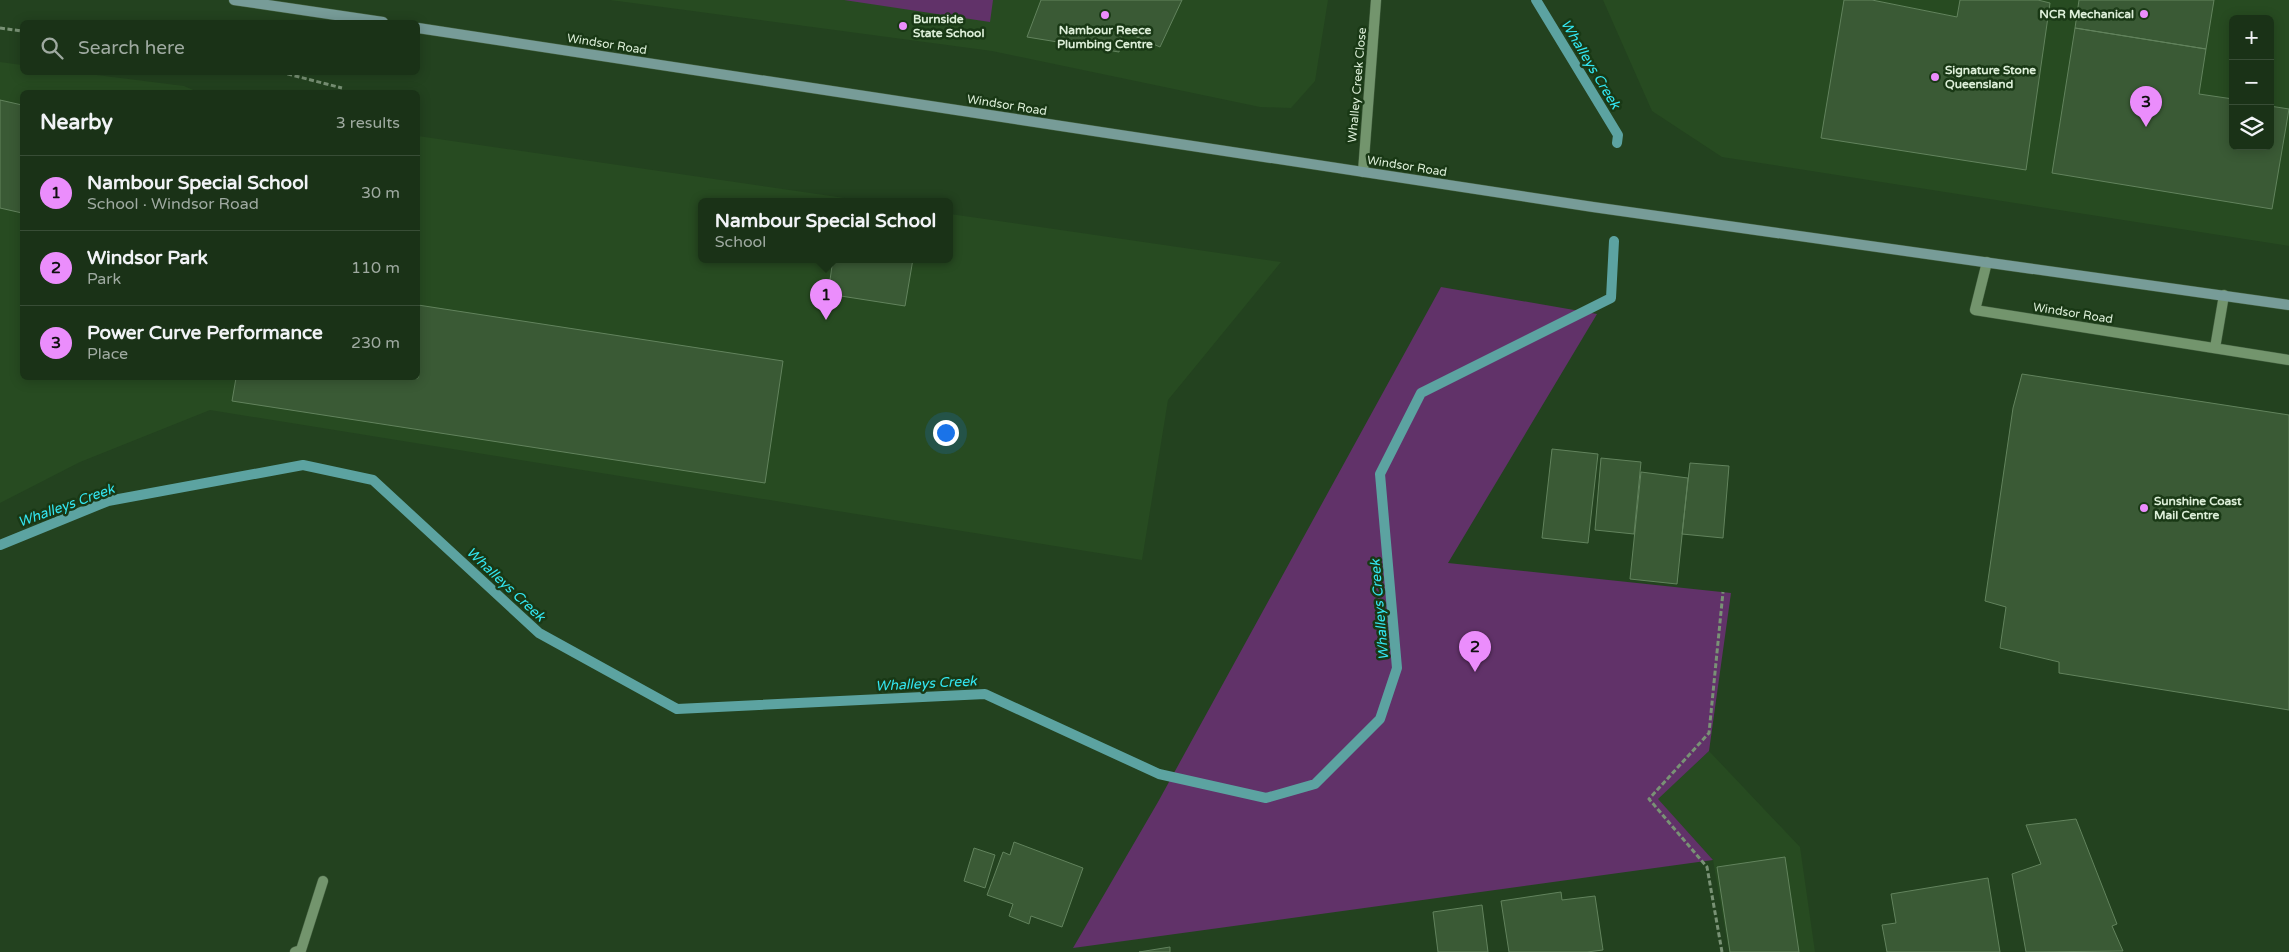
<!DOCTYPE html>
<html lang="en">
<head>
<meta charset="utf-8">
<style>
	body { margin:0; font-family:"Varela Round",sans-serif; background:#233a20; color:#f1f3f6 }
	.controls { position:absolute; right:15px; top:15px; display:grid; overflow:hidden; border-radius:8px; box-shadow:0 2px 12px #0003 }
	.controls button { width:45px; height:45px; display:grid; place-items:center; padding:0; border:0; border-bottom:1px solid #384d36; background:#1a3217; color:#f1f3f6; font:25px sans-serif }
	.you { position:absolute; left:945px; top:432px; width:18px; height:18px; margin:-12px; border:4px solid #fff; border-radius:50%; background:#1a73e8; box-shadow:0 0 0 8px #1a73e833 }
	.badge { display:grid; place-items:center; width:32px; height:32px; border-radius:50%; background:#eb8dfc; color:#111; font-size:16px; font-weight:700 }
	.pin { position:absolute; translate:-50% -41px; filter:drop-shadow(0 1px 2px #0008) }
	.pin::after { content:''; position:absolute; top:26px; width:18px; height:15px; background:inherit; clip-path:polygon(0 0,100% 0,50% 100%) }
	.popup { position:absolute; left:698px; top:198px; width:255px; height:65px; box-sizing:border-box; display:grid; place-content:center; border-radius:8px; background:#1a3217; filter:drop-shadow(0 1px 4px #0005); font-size:16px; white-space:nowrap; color:#9faaa1 }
	.popup b { font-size:19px; color:#f1f3f6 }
	.popup::after { content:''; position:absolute; left:50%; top:100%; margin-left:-10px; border:10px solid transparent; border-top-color:#1a3217 }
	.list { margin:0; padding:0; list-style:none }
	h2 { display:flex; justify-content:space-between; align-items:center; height:65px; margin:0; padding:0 20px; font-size:21px }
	h2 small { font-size:16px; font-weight:400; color:#9faaa1 }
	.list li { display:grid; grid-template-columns:32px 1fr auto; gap:15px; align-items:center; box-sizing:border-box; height:75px; padding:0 20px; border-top:1px solid #384d36 }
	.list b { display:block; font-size:19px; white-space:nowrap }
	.list p { margin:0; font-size:16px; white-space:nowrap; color:#9faaa1 }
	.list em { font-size:16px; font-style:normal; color:#9faaa1 }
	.icon { flex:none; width:28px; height:28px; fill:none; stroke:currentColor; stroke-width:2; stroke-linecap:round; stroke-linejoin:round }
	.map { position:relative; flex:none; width:2289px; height:952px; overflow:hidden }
	.search { position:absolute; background:#1a3217; box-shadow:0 2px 12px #0003; left:20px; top:20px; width:400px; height:55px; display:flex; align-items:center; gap:12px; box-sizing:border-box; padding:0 18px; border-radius:8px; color:#9faaa1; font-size:19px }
	.panel { position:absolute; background:#1a3217; box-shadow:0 2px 12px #0003; left:20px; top:90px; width:400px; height:290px; border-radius:8px }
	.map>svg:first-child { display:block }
	.built { fill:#274b21; fill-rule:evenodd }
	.green { fill:#613269 }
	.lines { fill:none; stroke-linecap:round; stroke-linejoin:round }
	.stream { stroke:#5ca3a1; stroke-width:10 }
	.building { fill:#3a5a35; stroke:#62835d }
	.lane-casing { stroke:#446040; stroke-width:11 }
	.street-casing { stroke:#446040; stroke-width:11 }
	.secondary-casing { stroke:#446040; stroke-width:11 }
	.path { stroke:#799275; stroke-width:3; stroke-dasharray:5 2.5; stroke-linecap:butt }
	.lane { stroke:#73956d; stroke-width:10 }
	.street { stroke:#73956d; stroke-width:10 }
	.secondary { stroke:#779c98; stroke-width:10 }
	.poi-dot { fill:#eb8dfc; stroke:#193815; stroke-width:2 }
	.labels { text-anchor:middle; stroke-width:5; stroke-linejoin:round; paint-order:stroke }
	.poi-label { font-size:12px; font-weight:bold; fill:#ddefd9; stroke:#193815; text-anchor:start }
	.street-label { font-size:12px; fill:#ddefd9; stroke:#193815 }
	.water-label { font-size:14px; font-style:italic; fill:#33e6f1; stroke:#193815 }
</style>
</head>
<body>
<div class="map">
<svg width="2289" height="952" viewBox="0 0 2289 952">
	<rect width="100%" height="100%" fill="#23421f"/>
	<path class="built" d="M610 0H1328L1315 81 1291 108 1260 107 992 51Z
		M1603 0H2289V246L1722 157 1652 111ZM2233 19H2270V146H2233Z
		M0 62 22 65V72L81 73 184 86 198 92H22V378H418V136L865 201H702V259H950V214L1281 262 1168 400 1142 560 210 410 80 462 0 503Z
		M1709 751 1800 847 1815 952H1729L1713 860 1657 799Z"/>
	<path class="green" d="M844 0H993L990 22Z
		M1441 287 1597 314 1448 563 1731 593 1709 751 1658 799 1713 860 1073 948 1158 802Z"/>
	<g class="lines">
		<path class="stream" d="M1536 0 1618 135 1617 143
			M0 545 108 501 303 465 373 480 539 633 677 709 985 694 1159 774 1266 798 1315 784 1380 719 1397 668 1380 474 1421 393 1611 298 1614 241"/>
	</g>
	<path class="building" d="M1041 0H1182L1160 47 1123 31 1119 52 1027 37Z
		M1844 0H1872L1957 17 1960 0H2038L2050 3 2026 170 1821 138Z
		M2079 0H2214L2206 49 2075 28Z
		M2075 28 2206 49 2199 94 2233 99V146H2270V106L2289 109 2272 209 2052 173Z
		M0 100 22 105V213L0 208Z
		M833 259H913L905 306 828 294Z
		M418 305 783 361 765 483 232 401 236 378H418Z
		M2022 374 2289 415V710L2059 673V662L2000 648 2006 607 1985 601 2013 408Z
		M1552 449 1598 454 1588 543 1542 538Z
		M1601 458 1641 462 1634 534 1595 530Z
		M1690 463 1729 466 1723 538 1682 534Z
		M1641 472 1688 478 1677 584 1630 579Z
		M2076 819 2117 924 2112 926 2123 951 2026 952 2012 874 2041 864 2026 825Z
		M1014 842 1083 868 1062 927 1031 916 1029 924 1009 916 1013 904 987 895 1003 852 1010 855Z
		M974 848 995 855 985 888 964 881Z
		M1785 857 1799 952H1730L1717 867Z
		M1988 878 2000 952H1887L1882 925 1896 923 1891 894Z
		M1561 892 1562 900 1595 896 1603 950 1587 952H1509L1501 901Z
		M1482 905 1488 952H1438L1433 912Z
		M1170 947V952H1139Z"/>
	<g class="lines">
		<defs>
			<path id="lane" d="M1987 262 1975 310 2289 360
				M2215 348 2224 295"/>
			<path id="street" d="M1363 172 1376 0
				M295 952 301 950 323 881"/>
			<path id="secondary" d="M234 0 383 22
				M418 28 1593 207 2289 305"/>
		</defs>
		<use href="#lane" class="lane-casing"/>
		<use href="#street" class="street-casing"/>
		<use href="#secondary" class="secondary-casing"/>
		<path class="path" d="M0 28 22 31
			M280 72 342 88
			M1722 952 1707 867 1649 799 1709 733 1723 592"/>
		<use href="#lane" class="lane"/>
		<use href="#street" class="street"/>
		<use href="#secondary" class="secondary"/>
	</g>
	<g class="poi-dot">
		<circle cx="2144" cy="14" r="5"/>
		<circle cx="1105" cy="15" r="5"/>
		<circle cx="903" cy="26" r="5"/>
		<circle cx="1935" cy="77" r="5"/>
		<circle cx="2144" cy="508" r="5"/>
	</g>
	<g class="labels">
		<g class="poi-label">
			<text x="2134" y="18" text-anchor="end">NCR Mechanical</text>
			<text x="913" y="23">Burnside<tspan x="913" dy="14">State School</tspan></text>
			<text x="1105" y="34" text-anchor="middle">Nambour Reece<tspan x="1105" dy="14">Plumbing Centre</tspan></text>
			<text x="1945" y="74">Signature Stone<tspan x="1945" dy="14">Queensland</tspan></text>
			<text x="2154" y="505">Sunshine Coast<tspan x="2154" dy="14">Mail Centre</tspan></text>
		</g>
		<g class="street-label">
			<text transform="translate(607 44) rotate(9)" y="4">Windsor Road</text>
			<text transform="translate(1357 85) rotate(-85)" y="4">Whalley Creek Close</text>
			<text transform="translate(1007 105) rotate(9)" y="4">Windsor Road</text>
			<text transform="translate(1407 166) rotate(9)" y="4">Windsor Road</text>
			<text transform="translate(2073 313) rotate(9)" y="4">Windsor Road</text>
		</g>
		<g class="water-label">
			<text transform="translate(1591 64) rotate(59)" y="5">Whalleys Creek</text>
			<text transform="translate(66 505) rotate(-20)" y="5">Whalleys Creek</text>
			<text transform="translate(506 584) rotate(43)" y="5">Whalleys Creek</text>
			<text transform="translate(1379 610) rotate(-95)" y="5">Whalleys Creek</text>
			<text transform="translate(926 683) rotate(-3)" y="5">Whalleys Creek</text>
		</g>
	</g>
</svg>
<div class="controls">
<button>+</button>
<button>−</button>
<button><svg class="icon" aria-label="layers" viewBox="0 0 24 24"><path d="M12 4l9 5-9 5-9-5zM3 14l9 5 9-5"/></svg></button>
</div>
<div class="you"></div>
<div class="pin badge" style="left:826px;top:320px">1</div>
<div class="popup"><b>Nambour Special School</b>School</div>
<div class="pin badge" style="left:1475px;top:672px">2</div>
<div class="pin badge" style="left:2146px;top:127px">3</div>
<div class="search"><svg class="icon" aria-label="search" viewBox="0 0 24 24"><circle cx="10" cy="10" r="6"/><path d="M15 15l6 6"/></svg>Search here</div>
<section class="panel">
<h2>Nearby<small>3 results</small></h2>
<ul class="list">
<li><span class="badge">1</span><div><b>Nambour Special School</b><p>School · Windsor Road</p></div><em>30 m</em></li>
<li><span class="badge">2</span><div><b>Windsor Park</b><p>Park</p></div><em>110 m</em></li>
<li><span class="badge">3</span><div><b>Power Curve Performance</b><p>Place</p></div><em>230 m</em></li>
</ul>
</section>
</div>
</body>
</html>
